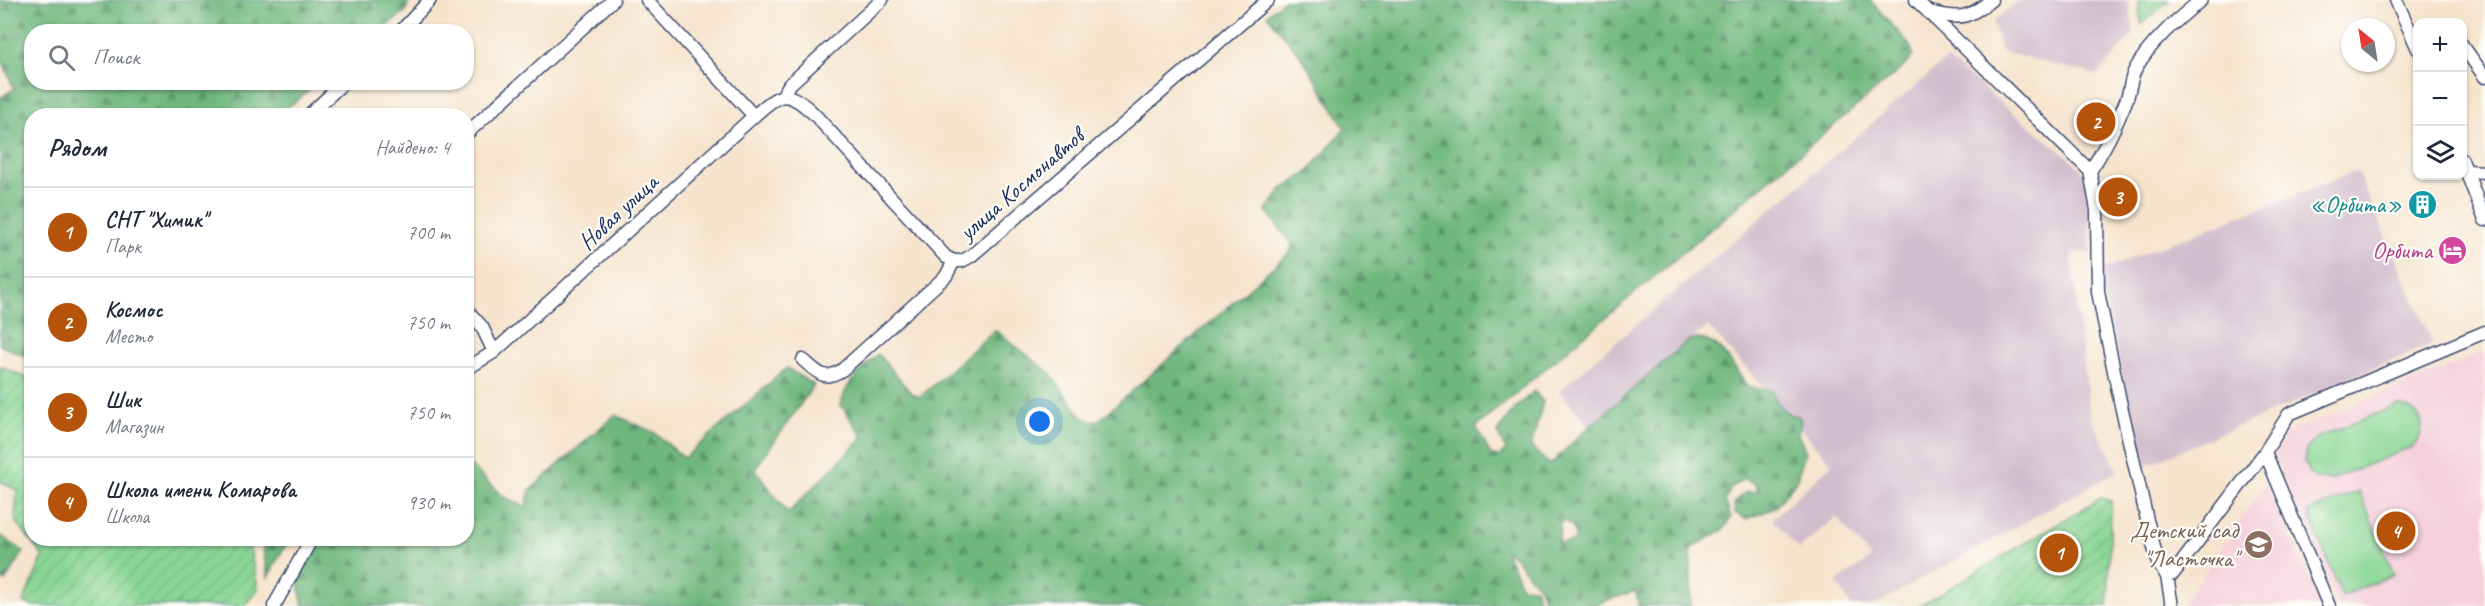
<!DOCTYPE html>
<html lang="ru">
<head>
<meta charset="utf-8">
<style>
	body { margin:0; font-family:Caveat,sans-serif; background:#f6f6f7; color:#1f2937 }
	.controls { position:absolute; right:18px; top:18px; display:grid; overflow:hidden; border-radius:12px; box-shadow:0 2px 4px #0004 }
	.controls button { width:54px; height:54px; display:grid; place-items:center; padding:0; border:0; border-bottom:2px solid #e0e1e3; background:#fff; color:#1f2937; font:30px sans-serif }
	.compass { position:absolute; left:2341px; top:18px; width:54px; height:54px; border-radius:50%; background:#fff; box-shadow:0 2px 4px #0004; rotate:330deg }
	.you { position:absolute; left:1040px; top:422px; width:21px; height:21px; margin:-15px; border:4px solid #fff; border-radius:50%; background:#1a73e8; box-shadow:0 0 0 9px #1a73e833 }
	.badge { display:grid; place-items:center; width:39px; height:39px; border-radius:50%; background:#b45309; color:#fff; font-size:20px; font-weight:700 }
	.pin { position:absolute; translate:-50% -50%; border:3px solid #fff; box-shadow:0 2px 6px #0006 }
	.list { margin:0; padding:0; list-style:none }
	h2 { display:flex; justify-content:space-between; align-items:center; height:78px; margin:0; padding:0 24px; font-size:26px }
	h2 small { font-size:20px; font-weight:400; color:#747a83 }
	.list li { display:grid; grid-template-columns:39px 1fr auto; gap:18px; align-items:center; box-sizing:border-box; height:90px; padding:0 24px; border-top:2px solid #e0e1e3 }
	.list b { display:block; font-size:22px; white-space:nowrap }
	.list p { margin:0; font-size:20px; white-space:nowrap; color:#747a83 }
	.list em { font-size:20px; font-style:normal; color:#747a83 }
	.icon { flex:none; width:33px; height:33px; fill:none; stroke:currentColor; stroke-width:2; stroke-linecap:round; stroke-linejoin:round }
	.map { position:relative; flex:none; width:2485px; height:606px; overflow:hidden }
	.search { position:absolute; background:#fff; box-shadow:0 2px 4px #0004; left:24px; top:24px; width:450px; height:66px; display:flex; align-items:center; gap:15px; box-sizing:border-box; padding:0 21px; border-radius:24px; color:#747a83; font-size:22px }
	.panel { position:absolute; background:#fff; box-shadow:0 2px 4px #0004; left:24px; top:108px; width:450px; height:438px; border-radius:24px }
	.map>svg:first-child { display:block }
	.built { fill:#f5cfdb }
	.industrial { fill:#d1bdcc }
	.forest { fill:url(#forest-firs); stroke:#45736e; stroke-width:1.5; fill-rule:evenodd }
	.garden { fill:url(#garden-furrows); stroke:#528279; stroke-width:1.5 }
	.pitch { fill:#8ad694; stroke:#528279; stroke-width:1.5 }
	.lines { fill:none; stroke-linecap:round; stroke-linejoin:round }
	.minor-casing { stroke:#3c4a6f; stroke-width:15 }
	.minor { stroke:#fff; stroke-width:12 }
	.labels { text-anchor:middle; stroke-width:4.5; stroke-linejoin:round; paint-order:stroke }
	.street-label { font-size:24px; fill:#1b2f5e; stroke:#fdfcf7 }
	.culture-label { font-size:24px; fill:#0d838f; stroke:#fdfcf7; text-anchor:end }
	.hotel-label { font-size:24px; fill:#b23c85; stroke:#fdfcf7; text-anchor:end }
	.education-label { font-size:24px; fill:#785e54; stroke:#fdfcf7; text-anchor:end }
</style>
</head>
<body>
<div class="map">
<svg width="2485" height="606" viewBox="0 0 2485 606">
	<defs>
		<pattern id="forest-firs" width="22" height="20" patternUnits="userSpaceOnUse" patternTransform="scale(1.5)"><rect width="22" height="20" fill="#6fb77e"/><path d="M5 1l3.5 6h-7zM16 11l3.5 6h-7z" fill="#5a956a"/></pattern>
		<pattern id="garden-furrows" width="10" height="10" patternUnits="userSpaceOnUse" patternTransform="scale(1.5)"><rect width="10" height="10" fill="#8ad694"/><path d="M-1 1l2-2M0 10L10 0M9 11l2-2" fill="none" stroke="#76b882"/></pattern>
	</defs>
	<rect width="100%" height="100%" fill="#fdfcf7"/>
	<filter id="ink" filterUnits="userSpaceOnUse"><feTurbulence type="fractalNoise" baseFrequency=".0167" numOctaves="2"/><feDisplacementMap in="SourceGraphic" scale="12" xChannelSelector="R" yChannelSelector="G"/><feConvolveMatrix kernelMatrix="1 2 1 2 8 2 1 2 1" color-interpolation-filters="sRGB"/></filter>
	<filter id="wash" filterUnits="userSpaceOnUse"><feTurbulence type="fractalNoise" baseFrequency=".008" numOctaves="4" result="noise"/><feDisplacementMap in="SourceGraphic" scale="24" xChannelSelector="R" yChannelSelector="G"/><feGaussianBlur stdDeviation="1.35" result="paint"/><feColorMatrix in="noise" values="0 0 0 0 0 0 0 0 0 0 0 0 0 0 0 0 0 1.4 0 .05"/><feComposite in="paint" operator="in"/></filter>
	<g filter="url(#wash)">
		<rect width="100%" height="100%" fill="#f6e4cd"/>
		<path class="built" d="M2485 352V606H2338L2275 456 2285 433Z
			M2266 484 2323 606H2182V605Z"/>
		<path class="industrial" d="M2020 0H2128L2134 33 2097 75 2002 52 1993 21Z
			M1947 59 2063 153 2079 167 2088 185 2091 252 2071 253 2090 416 2118 471 1873 606H1852L1836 583 1871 558 1836 517 1799 549 1772 519 1832 464 1708 326 1590 427 1559 391Z
			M2357 171 2433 343 2142 467 2104 291V269Z"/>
		<path class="forest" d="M0 0H409V1L406 11 381 31 32 32V82L318 83 280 114 281 115 32 116 31 359 0 345V98L14 89 0 55Z
			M1284 0H1357L1361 3 1364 0H1870L1909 44 1913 54 1908 63 1476 427 1491 455 1498 457 1506 450 1497 432 1514 409 1534 391 1543 402 1531 447 1550 465 1584 431 1689 340C1719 333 1733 367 1748 388L1771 390C1778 403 1782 415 1799 416L1801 421 1798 434 1806 452 1796 481 1775 508 1746 519 1735 513 1734 504 1744 493 1759 491 1754 483 1744 479 1732 487 1725 500 1731 518 1723 530 1691 548V606H1637L1639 604 1635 591 1591 606H1546L1539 585C1524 577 1520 556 1505 550L1522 587 1535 588 1540 606H303L297 577 319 539 466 538 467 462 502 496 526 507 530 490 615 415 655 433 684 458 787 368 814 385 755 469 788 513 863 437 841 405C845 383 862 368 878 354L912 394 920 397 995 330 1050 373 1082 417 1090 421 1099 420 1290 252 1292 244 1266 211 1281 190 1307 173 1345 128 1303 59 1267 15ZM1564 521C1574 525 1575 531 1575 541L1559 544 1560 524Z
			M0 535 24 552 5 581 0 579Z
			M261 539H289L268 577Z"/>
		<path class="garden" d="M2138 0H2170L2141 24Z
			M0 366 31 380 32 538 248 539 258 589 244 606H33L23 602 43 557 15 520 17 490 0 481Z
			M2101 498 2111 501 2108 606H1919Z"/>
		<path class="pitch" d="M2398 405C2423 410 2429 427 2413 447L2330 480 2318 479 2309 473 2304 462 2306 449 2316 438Z
			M2359 491 2394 574 2342 596 2308 512Z"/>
	</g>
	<g filter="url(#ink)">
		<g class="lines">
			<defs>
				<path id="minor" d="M647 0 754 116
					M1916 0 2090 171 2097 210 2098 292 2120 401 2147 520 2158 563 2167 576 2172 606
					M2396 0 2418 49
					M1929 12C1959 19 1967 20 1991 0
					M400 32 430 0
					M2462 45 2485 77
					M783 95 789 85 882 0
					M308 116 344 82
					M466 134 613 0
					M2462 160 2485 220
					M2090 171C2105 149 2116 126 2126 101 2130 91 2130 80 2135 70 2149 43 2178 19 2201 0
					M2467 171 2485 172
					M954 261H962L971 256 1268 0
					M466 309 482 327 494 352
					M803 360C818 372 823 382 842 370L946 276 954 261
					M466 369 494 352 754 116C781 92 786 88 814 114L946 257 954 261
					M2265 452 2329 606
					M2167 576 2173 574 2265 452 2289 414 2485 332
					M274 606 312 538"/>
			</defs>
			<use href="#minor" class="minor-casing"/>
			<use href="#minor" class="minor"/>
		</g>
	</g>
	<defs>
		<symbol id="building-disc" viewBox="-11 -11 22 22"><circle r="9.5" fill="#0f9aa8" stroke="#fdfcf7"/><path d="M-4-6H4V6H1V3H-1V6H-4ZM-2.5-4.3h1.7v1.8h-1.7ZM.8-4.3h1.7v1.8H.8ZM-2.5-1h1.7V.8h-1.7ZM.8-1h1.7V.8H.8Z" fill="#fff"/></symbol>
		<symbol id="hotel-disc" viewBox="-11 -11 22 22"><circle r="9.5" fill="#d1479c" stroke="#fdfcf7"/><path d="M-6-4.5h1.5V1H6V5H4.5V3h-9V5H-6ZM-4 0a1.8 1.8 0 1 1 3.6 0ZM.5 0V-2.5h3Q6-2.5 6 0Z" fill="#fff"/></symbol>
		<symbol id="school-disc" viewBox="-11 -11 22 22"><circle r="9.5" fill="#8d6e63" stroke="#fdfcf7"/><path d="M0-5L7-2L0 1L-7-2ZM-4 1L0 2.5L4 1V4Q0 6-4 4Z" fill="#fff"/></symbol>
	</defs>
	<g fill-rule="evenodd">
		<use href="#building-disc" x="2406" y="188" width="33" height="33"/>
		<use href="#hotel-disc" x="2436" y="234" width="33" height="33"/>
		<use href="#school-disc" x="2242" y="528" width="33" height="33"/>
	</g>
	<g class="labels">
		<g class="street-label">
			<text transform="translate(1021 184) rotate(-41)" y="8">улица Космонавтов</text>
			<text transform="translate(618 212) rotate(-43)" y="8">Новая улица</text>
		</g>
		<g class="culture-label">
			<text x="2402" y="212">«Орбита»</text>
		</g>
		<g class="hotel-label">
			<text x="2432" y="258">Орбита</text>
		</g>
		<g class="education-label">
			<text x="2238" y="538">Детский сад<tspan x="2238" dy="28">"Ласточка"</tspan></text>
		</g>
	</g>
</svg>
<div class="controls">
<button>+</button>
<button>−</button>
<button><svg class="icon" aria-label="layers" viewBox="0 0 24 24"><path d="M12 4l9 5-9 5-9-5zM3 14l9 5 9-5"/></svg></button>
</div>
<svg class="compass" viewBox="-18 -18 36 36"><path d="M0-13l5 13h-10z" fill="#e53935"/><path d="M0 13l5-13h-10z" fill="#747a83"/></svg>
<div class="you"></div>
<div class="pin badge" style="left:2059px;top:553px">1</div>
<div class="pin badge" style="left:2096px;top:122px">2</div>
<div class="pin badge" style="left:2118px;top:197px">3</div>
<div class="pin badge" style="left:2396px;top:531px">4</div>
<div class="search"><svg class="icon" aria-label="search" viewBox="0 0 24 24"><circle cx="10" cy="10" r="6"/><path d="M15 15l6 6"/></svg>Поиск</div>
<section class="panel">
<h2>Рядом<small>Найдено: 4</small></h2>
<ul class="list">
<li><span class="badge">1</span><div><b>СНТ &quot;Химик&quot;</b><p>Парк</p></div><em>700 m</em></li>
<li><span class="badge">2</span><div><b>Космос</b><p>Место</p></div><em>750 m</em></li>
<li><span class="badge">3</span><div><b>Шик</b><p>Магазин</p></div><em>750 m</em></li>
<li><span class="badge">4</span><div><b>Школа имени Комарова</b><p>Школа</p></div><em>930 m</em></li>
</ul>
</section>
</div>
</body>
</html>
